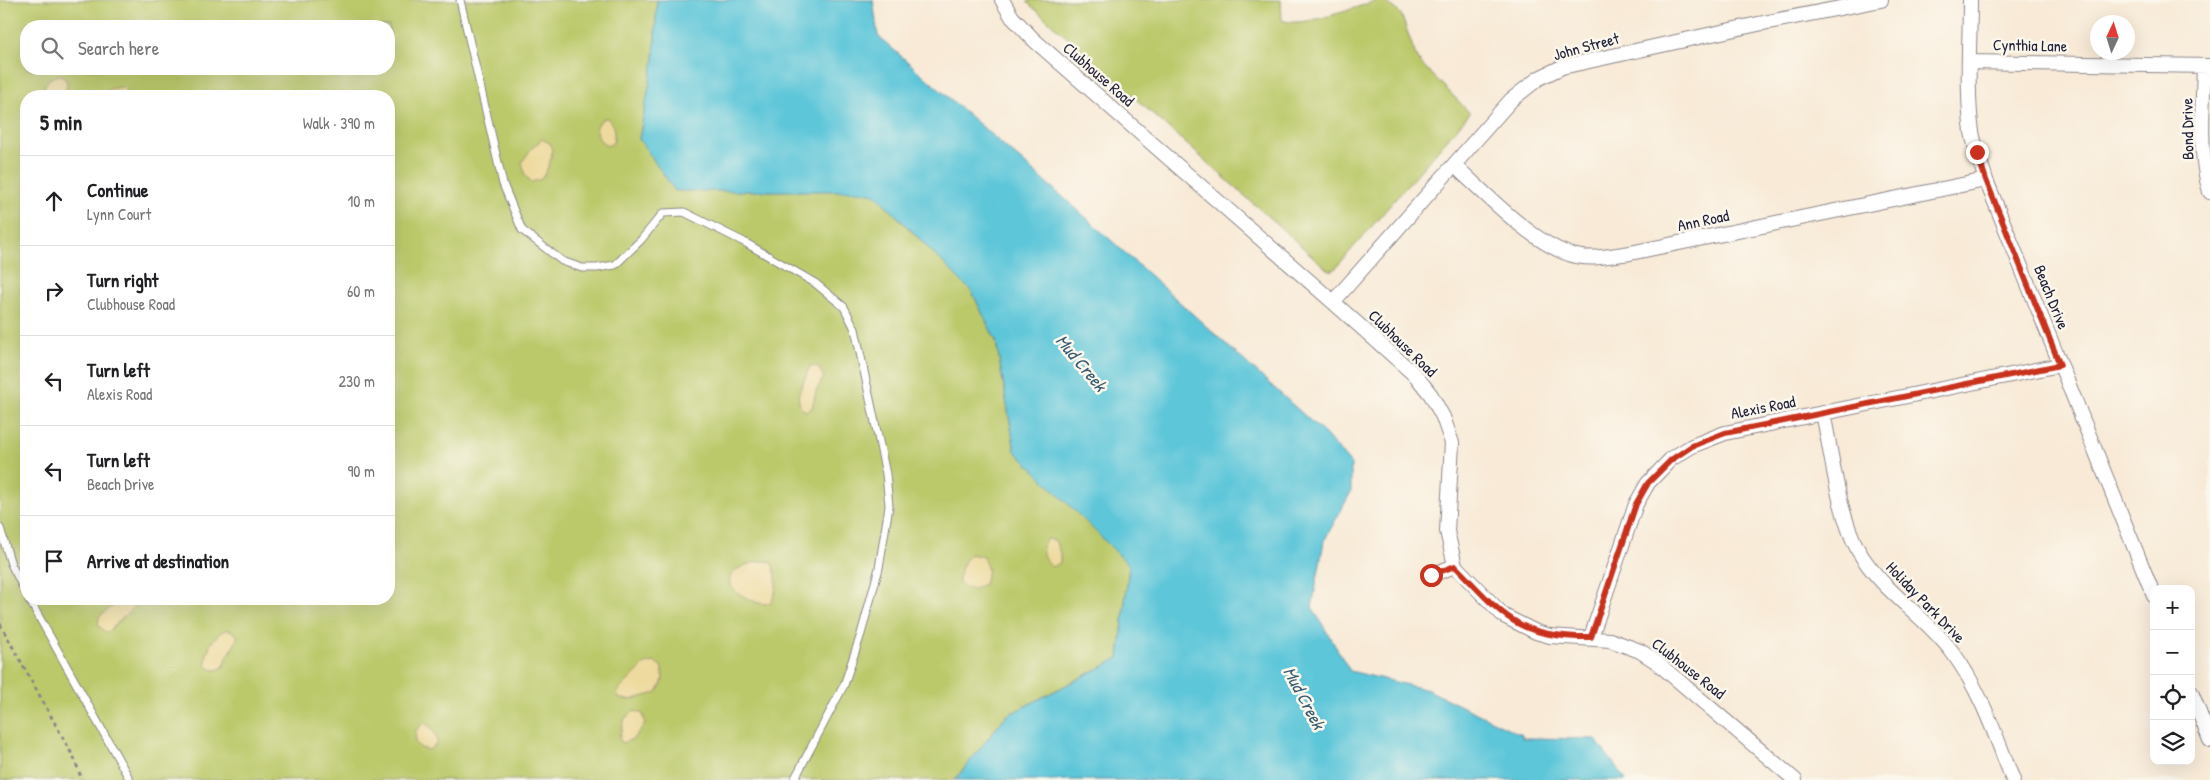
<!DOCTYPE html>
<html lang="en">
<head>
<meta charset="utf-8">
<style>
	body { margin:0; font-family:"Patrick Hand",sans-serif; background:#f2f2f2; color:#202124 }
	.controls { position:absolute; right:15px; bottom:15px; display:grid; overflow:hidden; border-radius:10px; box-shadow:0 5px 20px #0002 }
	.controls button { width:45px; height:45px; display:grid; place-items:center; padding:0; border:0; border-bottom:1px solid #e0e0e0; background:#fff; color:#202124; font:25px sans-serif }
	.compass { position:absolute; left:2090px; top:15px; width:45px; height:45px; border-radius:50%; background:#fff; box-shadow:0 5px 20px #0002; rotate:4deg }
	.stop { position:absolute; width:15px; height:15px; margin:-11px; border:4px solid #c8321e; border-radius:50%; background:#fff }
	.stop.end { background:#c8321e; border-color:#fff; box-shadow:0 1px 5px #0008 }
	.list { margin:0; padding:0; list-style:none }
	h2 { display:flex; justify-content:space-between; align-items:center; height:65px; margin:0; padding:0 20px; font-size:21px }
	h2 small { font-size:16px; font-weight:400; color:#757577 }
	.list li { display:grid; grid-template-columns:32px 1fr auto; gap:15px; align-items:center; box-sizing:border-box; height:90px; padding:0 20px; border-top:1px solid #e0e0e0 }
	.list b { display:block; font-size:19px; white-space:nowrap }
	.list p { margin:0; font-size:16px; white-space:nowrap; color:#757577 }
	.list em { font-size:16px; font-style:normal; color:#757577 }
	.icon { flex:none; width:28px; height:28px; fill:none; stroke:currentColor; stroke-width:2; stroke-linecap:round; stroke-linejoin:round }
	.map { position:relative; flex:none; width:2210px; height:780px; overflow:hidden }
	.search { position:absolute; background:#fff; box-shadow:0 5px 20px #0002; left:20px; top:20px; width:375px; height:55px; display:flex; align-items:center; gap:12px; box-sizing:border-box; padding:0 18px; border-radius:20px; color:#757577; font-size:19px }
	.panel { position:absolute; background:#fff; box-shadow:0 5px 20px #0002; left:20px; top:90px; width:375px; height:515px; border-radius:20px }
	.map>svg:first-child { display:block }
	.green { fill:#bcc96a; stroke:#6f7652; fill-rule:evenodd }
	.sand { fill:#eeda9e; stroke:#887e6c }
	.water { fill:#5dc6d9; stroke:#40748a }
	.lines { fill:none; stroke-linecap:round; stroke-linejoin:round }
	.lane-casing { stroke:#8d8689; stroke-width:9 }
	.street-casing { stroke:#8d8689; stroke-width:16 }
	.path { stroke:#8d8689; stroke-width:3; stroke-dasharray:4 4; stroke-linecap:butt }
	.lane { stroke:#fff; stroke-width:7 }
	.street { stroke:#fff; stroke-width:14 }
	.route { stroke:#c8321e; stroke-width:6 }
	.labels { text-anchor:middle; stroke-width:5; stroke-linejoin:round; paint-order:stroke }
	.street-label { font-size:16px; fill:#22223b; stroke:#fbf7ec }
	.water-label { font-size:18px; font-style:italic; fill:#375b72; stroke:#fbf7ec }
</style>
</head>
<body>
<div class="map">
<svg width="2210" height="780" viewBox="0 0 2210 780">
	<rect width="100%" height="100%" fill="#fbf7ec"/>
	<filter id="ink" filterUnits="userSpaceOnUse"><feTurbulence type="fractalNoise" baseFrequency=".02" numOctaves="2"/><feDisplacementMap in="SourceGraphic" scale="10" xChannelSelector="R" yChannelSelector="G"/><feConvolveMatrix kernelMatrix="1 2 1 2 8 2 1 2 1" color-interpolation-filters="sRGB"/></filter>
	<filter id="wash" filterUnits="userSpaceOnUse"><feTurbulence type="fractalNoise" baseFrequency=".0096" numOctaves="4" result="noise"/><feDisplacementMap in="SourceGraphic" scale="20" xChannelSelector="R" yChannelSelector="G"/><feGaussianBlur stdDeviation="1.12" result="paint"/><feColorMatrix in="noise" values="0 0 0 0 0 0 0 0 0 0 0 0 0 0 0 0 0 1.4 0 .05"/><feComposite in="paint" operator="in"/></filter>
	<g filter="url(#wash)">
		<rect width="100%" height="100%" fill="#f8ead7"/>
		<path class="green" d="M0 0H657L654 60 639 139 875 194 972 292 996 341 1015 451 1129 565 1119 658 1006 716 955 780H0ZM26 26H389V69H26ZM26 96H389V599H26Z
			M1030 0H1281L1282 20C1301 29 1356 7 1378 0H1383L1401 14 1417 59 1470 113 1334 270H1328L1027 2Z"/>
		<path class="sand" d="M62 75 67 82 66 91 59 96 47 95 44 89C46 79 53 75 62 75Z
			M123 87 126 91V96H105L109 89Z
			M607 118C615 126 615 133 613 143L607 146 599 139 596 127 602 119Z
			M542 139 551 144C554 155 548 170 541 179L532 182 525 176 522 162 531 149Z
			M810 366H817L824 377 816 391 812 408 806 411 800 407 798 395Z
			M1047 539 1055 540 1060 553V563L1052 567C1044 560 1038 548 1047 539Z
			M971 554 983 557 988 570 984 584 974 589 960 585C956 577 964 559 971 554Z
			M767 561 771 562C778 574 778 591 771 602 763 606 756 602 749 599 709 581 739 562 767 561Z
			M117 599H134V607L108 632 104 631 98 625 99 617 115 604Z
			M225 630H230L238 636C234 648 228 653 224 666 218 671 212 672 206 665 205 652 213 635 225 630Z
			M654 662 661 666C665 677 663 684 656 693L630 700 620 699 617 695 619 690 645 664Z
			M635 711 643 714 645 724 633 739 622 743 619 738 625 718Z
			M424 723C432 726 437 735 437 744L429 750 421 748 415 743 416 730Z"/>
		<path class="water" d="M657 0H873L878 36 1072 205 1186 308 1325 434 1351 464V492L1324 541 1312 607 1350 671 1428 690 1522 735V738L1595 739 1626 780H955L1006 716 1119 658 1129 565 1015 451 996 341 972 292 875 194 859 191H675L639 139 654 60Z"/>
	</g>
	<g filter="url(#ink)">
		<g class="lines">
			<defs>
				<path id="lane" d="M460 0 503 184 522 230 562 261 582 268H597L615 265 641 240 663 213 684 212 744 242 815 283 844 307 855 329 886 474 889 506 879 568 861 634 844 685 794 780
					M0 528 11 564 26 593
					M29 599 130 780"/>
				<path id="street" d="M1002 0 1012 17 1034 40 1333 302 1416 376 1431 395 1443 417 1452 443 1447 531 1455 566 1504 616 1536 632 1550 636 1610 640 1640 651 1654 660 1795 780
					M1970 0C1970 42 1966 91 1972 132 1975 148 1981 164 1986 180L2154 596
					M1970 62 2210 66
					M2204 66C2203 108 2198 151 2210 192
					M1454 165C1485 193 1530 241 1569 254 1588 261 1610 256 1630 253L1986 180
					M1333 302 1511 100 1539 78 1562 67 1758 24 1881 0
					M1823 413C1832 455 1838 513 1858 550 1883 593 1924 614 1953 653 1981 691 1996 737 2013 780
					M1431 575 1455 566
					M1591 637 1636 504 1648 483 1671 459 1692 446 1725 433 2060 365
					M2191 692 2210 740"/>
			</defs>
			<use href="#lane" class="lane-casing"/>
			<use href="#street" class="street-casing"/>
			<path class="path" d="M0 624 74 758 82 780"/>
			<use href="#lane" class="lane"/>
			<use href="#street" class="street"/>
		</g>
	</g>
	<g class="lines" filter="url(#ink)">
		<path class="route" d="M1431 575 1455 566C1503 615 1516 638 1591 637L1636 504 1648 483 1671 460 1692 446 1725 433 2060 365 1986 180 1977 152"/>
	</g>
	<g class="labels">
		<g class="street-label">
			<text transform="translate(2030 45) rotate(1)" y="6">Cynthia Lane</text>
			<text transform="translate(1586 46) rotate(-15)" y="6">John Street</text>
			<text transform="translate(1099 74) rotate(41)" y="6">Clubhouse Road</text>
			<text transform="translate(2187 129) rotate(-91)" y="6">Bond Drive</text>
			<text transform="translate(1703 220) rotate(-12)" y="6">Ann Road</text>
			<text transform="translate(2052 297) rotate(68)" y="6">Beach Drive</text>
			<text transform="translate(1403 343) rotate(44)" y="6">Clubhouse Road</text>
			<text transform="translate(1763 407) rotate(-11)" y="6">Alexis Road</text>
			<text transform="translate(1926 602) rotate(46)" y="6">Holiday Park Drive</text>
			<text transform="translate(1689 668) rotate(38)" y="6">Clubhouse Road</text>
		</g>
		<g class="water-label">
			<text transform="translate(1081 363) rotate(50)" y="6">Mud Creek</text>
			<text transform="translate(1304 698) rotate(62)" y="6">Mud Creek</text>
		</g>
	</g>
</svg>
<div class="controls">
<button>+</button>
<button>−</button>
<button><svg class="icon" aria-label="locate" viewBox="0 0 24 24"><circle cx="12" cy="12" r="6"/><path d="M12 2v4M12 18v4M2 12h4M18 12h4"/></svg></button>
<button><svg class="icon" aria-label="layers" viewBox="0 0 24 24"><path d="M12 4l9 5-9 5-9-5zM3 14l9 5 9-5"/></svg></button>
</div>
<svg class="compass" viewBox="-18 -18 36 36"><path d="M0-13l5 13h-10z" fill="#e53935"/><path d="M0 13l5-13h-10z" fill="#757577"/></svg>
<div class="stop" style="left:1431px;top:575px"></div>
<div class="stop end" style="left:1977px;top:152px"></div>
<div class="search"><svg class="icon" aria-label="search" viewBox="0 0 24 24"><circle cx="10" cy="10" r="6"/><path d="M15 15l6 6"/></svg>Search here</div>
<section class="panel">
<h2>5 min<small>Walk · 390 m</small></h2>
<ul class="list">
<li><svg class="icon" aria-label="ahead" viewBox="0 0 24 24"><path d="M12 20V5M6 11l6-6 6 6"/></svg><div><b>Continue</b><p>Lynn Court</p></div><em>10 m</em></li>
<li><svg class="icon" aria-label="right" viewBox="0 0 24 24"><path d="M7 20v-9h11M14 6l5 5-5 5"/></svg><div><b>Turn right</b><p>Clubhouse Road</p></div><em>60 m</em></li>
<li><svg class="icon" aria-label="left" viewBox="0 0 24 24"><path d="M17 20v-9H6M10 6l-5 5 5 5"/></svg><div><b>Turn left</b><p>Alexis Road</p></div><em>230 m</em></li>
<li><svg class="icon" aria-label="left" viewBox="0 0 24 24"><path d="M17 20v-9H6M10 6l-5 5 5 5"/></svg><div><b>Turn left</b><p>Beach Drive</p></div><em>90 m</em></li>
<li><svg class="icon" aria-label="arrive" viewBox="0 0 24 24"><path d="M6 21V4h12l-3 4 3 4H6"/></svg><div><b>Arrive at destination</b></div></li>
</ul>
</section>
</div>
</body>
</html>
